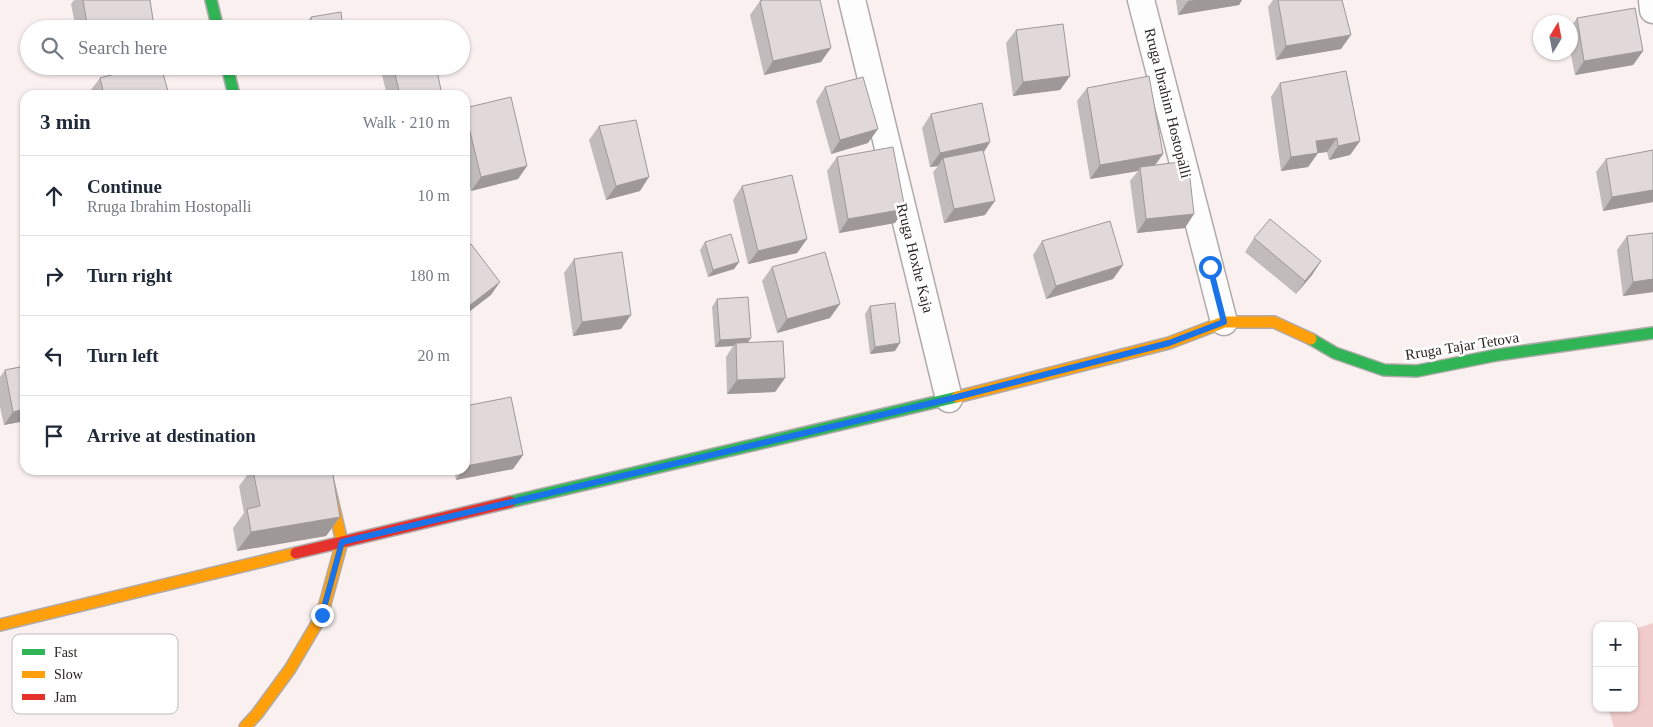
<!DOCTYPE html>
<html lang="en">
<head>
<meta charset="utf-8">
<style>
	body { margin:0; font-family:Georgia,serif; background:#f2f2f3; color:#1f2937 }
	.controls { position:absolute; right:15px; bottom:15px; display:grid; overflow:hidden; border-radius:10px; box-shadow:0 1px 4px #0004 }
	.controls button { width:45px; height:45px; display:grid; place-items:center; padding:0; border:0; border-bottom:1px solid #e0e1e3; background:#fff; color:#1f2937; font:25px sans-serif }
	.compass { position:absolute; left:1533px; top:15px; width:45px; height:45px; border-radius:50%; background:#fff; box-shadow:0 1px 4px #0004; rotate:10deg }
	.stop { position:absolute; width:15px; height:15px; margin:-11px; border:4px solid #1a73e8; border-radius:50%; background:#fff }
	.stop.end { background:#1a73e8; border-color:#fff; box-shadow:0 1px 5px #0008 }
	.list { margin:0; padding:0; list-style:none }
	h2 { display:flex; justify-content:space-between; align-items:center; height:65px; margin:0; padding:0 20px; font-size:21px }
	h2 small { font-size:16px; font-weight:400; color:#747a83 }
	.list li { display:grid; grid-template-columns:32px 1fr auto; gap:15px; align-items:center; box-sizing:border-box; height:80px; padding:0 20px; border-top:1px solid #e0e1e3 }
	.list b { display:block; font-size:19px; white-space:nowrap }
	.list p { margin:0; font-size:16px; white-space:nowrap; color:#747a83 }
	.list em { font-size:16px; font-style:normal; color:#747a83 }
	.icon { flex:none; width:28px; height:28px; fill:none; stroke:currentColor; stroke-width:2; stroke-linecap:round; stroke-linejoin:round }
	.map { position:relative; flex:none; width:1653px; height:727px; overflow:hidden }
	.search { position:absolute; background:#fff; box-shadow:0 1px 4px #0004; left:20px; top:20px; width:450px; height:55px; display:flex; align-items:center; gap:12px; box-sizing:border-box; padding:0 18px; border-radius:28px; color:#747a83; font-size:19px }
	.panel { position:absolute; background:#fff; box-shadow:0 1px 4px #0004; left:20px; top:90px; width:450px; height:385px; border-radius:15px }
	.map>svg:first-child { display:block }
	.green { fill:#f0cccd }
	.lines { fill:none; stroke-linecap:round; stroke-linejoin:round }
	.street-casing { stroke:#b1aaaa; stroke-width:29 }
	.fast-casing { stroke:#b1aaaa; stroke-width:14 }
	.slow-casing { stroke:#b1aaaa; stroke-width:14 }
	.jam-casing { stroke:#b1aaaa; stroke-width:14 }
	.street { stroke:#fefdfd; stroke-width:26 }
	.fast { stroke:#30b455; stroke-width:11 }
	.slow { stroke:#ff9f0a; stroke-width:11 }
	.jam { stroke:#e5322d; stroke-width:11 }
	.wall { fill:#c2bbbb }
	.shaded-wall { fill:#9e9898 }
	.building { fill:#e1d9d9; stroke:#9e9898 }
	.route { stroke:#1a73e8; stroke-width:6 }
	.labels { text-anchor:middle; stroke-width:5; stroke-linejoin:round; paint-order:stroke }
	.street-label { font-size:15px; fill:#2b2424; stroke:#fff }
	.key { fill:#fff; stroke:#bfbdbd; stroke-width:1 }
	.key-label { font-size:14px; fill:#2b2424 }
</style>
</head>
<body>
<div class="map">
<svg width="1653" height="727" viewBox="0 0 1653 727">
	<rect width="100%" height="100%" fill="#faf0f0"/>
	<path class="green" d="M1653 623V727H1614L1608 708H1634V629Z"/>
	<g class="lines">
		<defs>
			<path id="street" d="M852 0 949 399
				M1141 0 1224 322
				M1652 0 1653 10"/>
			<path id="fast" d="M211 0 218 29
				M227 66 234 95
				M1311 339 1335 353 1384 370 1417 371 1497 355 1653 333
				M510 502 957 397"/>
			<path id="slow" d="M957 397 1169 343 1224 322H1274L1311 339
				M0 625 296 553
				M245 727 257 714 290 669 322 615 342 542 325 470"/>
			<path id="jam" d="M296 553 510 502"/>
		</defs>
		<use href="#street" class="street-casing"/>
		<use href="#fast" class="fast-casing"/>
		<use href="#slow" class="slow-casing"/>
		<use href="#jam" class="jam-casing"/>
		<use href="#street" class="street"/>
		<use href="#fast" class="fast"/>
		<use href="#slow" class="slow"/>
		<use href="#jam" class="jam"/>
	</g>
	<path class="wall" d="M74 0H150L154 26 152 29H76L71 4Z
		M1176 0H1242L1239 5 1178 15Z
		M1273 0H1342L1341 49 1276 60 1268 7Z
		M760 1 821 62 764 75 750 15Z
		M311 17 343 29H306V24Z
		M1577 18 1643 51 1633 65 1575 75 1570 50V28Z
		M1016 30 1070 76 1060 90 1013 96 1006 43Z
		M389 66H436L442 95H387L382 75Z
		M100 78 169 95H91L90 91Z
		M1280 83 1360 141 1350 155 1329 160 1327 152 1318 153 1308 167 1281 171 1271 97Z
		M825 87 868 143 831 154 816 101Z
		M1087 88 1163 154 1155 165 1185 228 1137 233 1130 181 1138 171 1090 179 1077 101Z
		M465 108 527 166 518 179 471 191 465 165Z
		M931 114 990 142 984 152 985 215 944 223 933 172 938 166 930 167 922 128Z
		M599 126 640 191 606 200 589 140Z
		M1653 150V202L1603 211 1596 172 1606 159Z
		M837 157 895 223 839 233 827 171Z
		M742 186 807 239 797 253 748 264 733 200Z
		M1627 236 1653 292 1623 296 1617 250Z
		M1254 238 1321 261 1312 275 1296 294 1245 252Z
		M1042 241 1123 265 1113 279 1046 299 1033 255Z
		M705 242 739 262 734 269 708 277 700 250Z
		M574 259 621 329 573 336 564 273Z
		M772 267 830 318 777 333 762 281Z
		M717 299 748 342 785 378 775 392 727 394 726 357 733 346 715 347 712 307Z
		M870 306 895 351 870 354 865 314Z
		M25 366V421L4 425 0 407V377L5 370Z
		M465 406 523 455 513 469 456 480 454 470H465Z
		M251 470H332L340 517 326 536 237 551 233 528 244 513 239 486Z"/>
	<path class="shaded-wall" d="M1195 0H1242L1239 5 1178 15 1188 1Z
		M154 26 152 29H135Z
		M1351 35 1341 49 1276 60 1286 46Z
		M831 48 821 62 764 75 773 61Z
		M1643 51 1633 65 1575 75 1584 61Z
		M1070 76 1060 90 1013 96 1023 82Z
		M878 129 868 143 831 154 840 140Z
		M1337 138 1327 152 1318 153 1308 167 1281 171 1291 157 1316 141Z
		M1360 141 1350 155 1329 160 1338 146Z
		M990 142 981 156 943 158 938 166 930 167 940 153Z
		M1163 154 1153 168 1140 167 1138 171 1090 179 1100 165Z
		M527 166 518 179 471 191 481 177Z
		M649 177 640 191 606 200 616 186Z
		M1653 190V202L1603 211 1612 197Z
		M995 201 985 215 944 223 954 209Z
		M905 209 895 223 839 233 848 219Z
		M1194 214 1185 228 1137 233 1146 219Z
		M807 239 797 253 748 264 758 251Z
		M1321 261 1312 275 1296 294 1305 281Z
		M739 262 734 269 708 277 713 270Z
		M1123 265 1113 279 1046 299 1056 286Z
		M1653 279V292L1623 296 1633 282Z
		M500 282 491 295 465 315V309Z
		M840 304 830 318 777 333 787 319Z
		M631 315 621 329 573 336 582 322Z
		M751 338 746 345 736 343 733 346 715 347 720 340Z
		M900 343 895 351 870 354 875 347Z
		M785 378 775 392 727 394 737 380Z
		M25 409V421L4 425 13 412Z
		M523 455 513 469 456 480 463 470H465L466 466Z
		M340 517 326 536 237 551 251 532Z"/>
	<path class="building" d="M83 0H150L154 26 136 29H88Z
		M763 0H820L831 48 773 61 760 1Z
		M1278 0H1342L1351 35 1286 46Z
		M1635 8 1643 51 1584 61 1577 18Z
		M341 12 343 29H312L311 17Z
		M1063 24 1070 76 1023 82 1016 30Z
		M143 66H161L169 95H104L100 78Z
		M393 66H436L442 95H400Z
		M1346 71 1360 141 1338 146 1337 138 1316 141 1318 153 1291 157 1280 83Z
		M1149 76 1163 154 1100 165 1087 88Z
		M863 77 878 129 840 140 825 87Z
		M511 97 527 166 481 177 465 111V108Z
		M982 103 990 142 940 153 931 114Z
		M636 120 649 177 616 186 599 126Z
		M893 147 905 209 848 219 837 157Z
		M983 150 995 201 954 209 943 158Z
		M1653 150V190L1612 197 1606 159Z
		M1188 161 1194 214 1146 219 1140 167Z
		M792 175 807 239 758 251 742 186Z
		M1270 219 1321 261 1305 281 1254 238Z
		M1110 221 1123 265 1056 286 1042 241Z
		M1653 233V279L1633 282 1627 236Z
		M731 234 739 262 713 270 705 242Z
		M471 244 500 282 465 309V249Z
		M622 252 631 315 582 322 574 259Z
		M825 252 840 304 787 319 772 267Z
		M748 297 751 338 720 340 717 299Z
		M895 303 900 343 875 347 870 306Z
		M783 341 785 378 737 380 736 343Z
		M25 366V409L13 412 5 370Z
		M511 397 523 455 466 466 465 406Z
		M253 470H332L340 517 251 532 247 509 260 506Z"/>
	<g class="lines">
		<path class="route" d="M322 615 342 542 949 399 1169 343 1224 322 1210 267"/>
	</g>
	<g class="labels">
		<g class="street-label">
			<text transform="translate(1168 103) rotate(76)" y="5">Rruga Ibrahim Hostopalli</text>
			<text transform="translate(915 258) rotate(76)" y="5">Rruga Hoxhe Kaja</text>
			<text transform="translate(1462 346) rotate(-9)" y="5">Rruga Tajar Tetova</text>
		</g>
	</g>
	<rect x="12" y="634" width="166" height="80" rx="8" class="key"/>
	<rect x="22" y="649" width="23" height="6" fill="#30b455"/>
	<rect x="22" y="671" width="23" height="7" fill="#ff9f0a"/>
	<rect x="22" y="694" width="23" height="6" fill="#e5322d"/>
	<g class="key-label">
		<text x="54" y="657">Fast</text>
		<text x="54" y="679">Slow</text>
		<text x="54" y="702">Jam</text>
	</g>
</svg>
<div class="controls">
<button>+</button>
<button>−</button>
</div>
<svg class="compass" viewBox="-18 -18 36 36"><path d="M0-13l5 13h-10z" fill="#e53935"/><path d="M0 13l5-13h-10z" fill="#747a83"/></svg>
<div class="stop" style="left:1210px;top:267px"></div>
<div class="stop end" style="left:322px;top:615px"></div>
<div class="search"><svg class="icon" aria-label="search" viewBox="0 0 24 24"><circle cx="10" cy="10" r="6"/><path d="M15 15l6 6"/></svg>Search here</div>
<section class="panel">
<h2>3 min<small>Walk · 210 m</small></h2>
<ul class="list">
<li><svg class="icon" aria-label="ahead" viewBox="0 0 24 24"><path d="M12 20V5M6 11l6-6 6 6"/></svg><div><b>Continue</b><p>Rruga Ibrahim Hostopalli</p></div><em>10 m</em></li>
<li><svg class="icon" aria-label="right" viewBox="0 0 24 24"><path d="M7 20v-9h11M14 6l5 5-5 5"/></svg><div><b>Turn right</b></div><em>180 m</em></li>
<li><svg class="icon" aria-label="left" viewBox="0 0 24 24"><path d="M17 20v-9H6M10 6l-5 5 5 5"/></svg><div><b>Turn left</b></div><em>20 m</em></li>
<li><svg class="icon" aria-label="arrive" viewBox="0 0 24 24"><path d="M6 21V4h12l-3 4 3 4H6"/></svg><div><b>Arrive at destination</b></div></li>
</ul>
</section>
</div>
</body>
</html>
